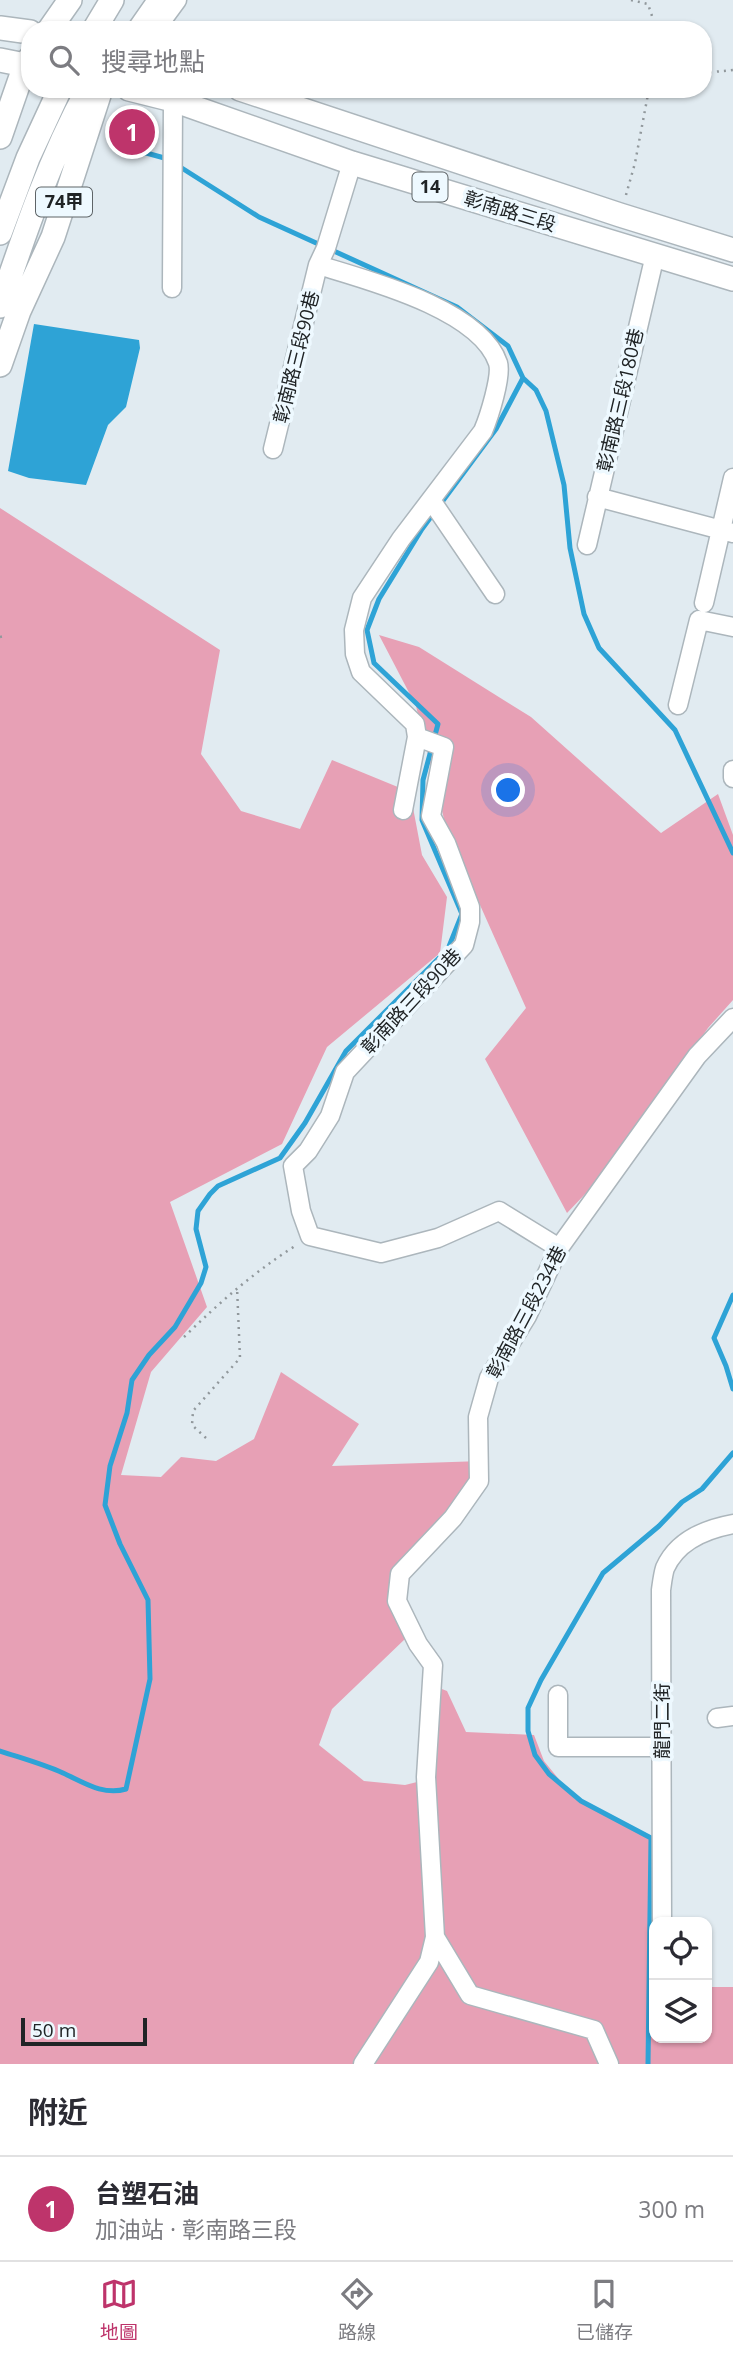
<!DOCTYPE html>
<html lang="zh-TW">
<head>
<meta charset="utf-8">
<style>
	body { margin:0; font-family:"Open Sans","Noto Sans TC",sans-serif; background:#f2f2f3; color:#2b2b33 }
	.controls { position:absolute; right:21px; bottom:21px; display:grid; overflow:hidden; border-radius:14px; box-shadow:0 2px 5px #0004 }
	.controls button { width:63px; height:63px; display:grid; place-items:center; padding:0; border:0; border-bottom:2px solid #e1e1e2; background:#fff; color:#2b2b33; font:35px sans-serif }
	.scale { position:absolute; left:21px; bottom:18px; width:126px; box-sizing:border-box; padding-left:7px; border:4px solid #202426; border-top:0; font-size:19px; line-height:24px; white-space:nowrap; color:#202426; -webkit-text-stroke:5px #eef9ff; paint-order:stroke }
	.you { position:absolute; left:509px; top:791px; width:24px; height:24px; margin:-18px; border:5px solid #fff; border-radius:50%; background:#1a73e8; box-shadow:0 0 0 10px #1a73e833 }
	.badge { display:grid; place-items:center; width:46px; height:46px; border-radius:50%; background:#be346b; color:#fff; font-size:23px; font-weight:700 }
	.pin { position:absolute; translate:-50% -50%; border:4px solid #fff; box-shadow:0 2px 7px #0006 }
	.list { margin:0; padding:0; list-style:none }
	h2 { display:flex; justify-content:space-between; align-items:center; height:91px; margin:0; padding:0 28px; font-size:30px }
	h2 small { font-size:23px; font-weight:400; color:#7c7c81 }
	.list li { display:grid; grid-template-columns:46px 1fr auto; gap:21px; align-items:center; box-sizing:border-box; height:105px; padding:0 28px; border-top:2px solid #e1e1e2 }
	.list b { display:block; font-size:26px; white-space:nowrap }
	.list p { margin:0; font-size:23px; white-space:nowrap; color:#7c7c81 }
	.list em { font-size:23px; font-style:normal; color:#7c7c81 }
	.icon { flex:none; width:38px; height:38px; fill:none; stroke:currentColor; stroke-width:2; stroke-linecap:round; stroke-linejoin:round }
	.map { position:relative; flex:none; width:733px; height:2064px; overflow:hidden }
	.search { position:absolute; background:#fff; box-shadow:0 2px 5px #0004; left:21px; right:21px; top:21px; height:77px; display:flex; align-items:center; gap:18px; box-sizing:border-box; padding:0 24px; border-radius:28px; color:#7c7c81; font-size:26px }
	.sheet { height:196px; background:#fff }
	nav { display:flex; justify-content:space-around; align-items:center; box-sizing:border-box; height:98px; border-top:2px solid #e1e1e2; background:#fff; font-size:19px; color:#7c7c81 }
	nav a { display:grid; justify-items:center; gap:4px }
	nav .on { color:#be346b }
	.map>svg:first-child { display:block }
	.green { fill:#e7a0b5 }
	.water { fill:#2ea3d6 }
	.lines { fill:none; stroke-linecap:round; stroke-linejoin:round }
	.stream { stroke:#2ea3d6; stroke-width:5 }
	.minor-casing { stroke:#acb6bc; stroke-width:21 }
	.major-casing { stroke:#acb6bc; stroke-width:26 }
	.path { stroke:#91989c; stroke-width:2.5; stroke-dasharray:2 5; stroke-linecap:butt }
	.minor { stroke:#fff; stroke-width:18 }
	.major { stroke:#fff; stroke-width:23 }
	.labels { text-anchor:middle; stroke-width:7; stroke-linejoin:round; paint-order:stroke }
	.shield { fill:#eef9ff; stroke:#5e6467; stroke-width:2 }
	.shield-label { font-size:18px; font-weight:bold; fill:#202426 }
	.street-label { font-size:19px; fill:#202426; stroke:#eef9ff }
</style>
</head>
<body>
<div class="map">
<svg width="733" height="2064" viewBox="0 0 733 2064">
	<rect width="100%" height="100%" fill="#e1ebf1"/>
	<path class="green" d="M0 508 220 650 201 754 241 811 300 829 332 760 410 792 422 855 447 897 440 953 327 1047 282 1144 170 1202 207 1307 151 1372 121 1475 161 1477 181 1457 216 1461 254 1439 281 1372 359 1424 332 1466 482 1461 404 1581 405 1639 332 1709 319 1745 364 1781 405 1785 429 1779 434 1686 447 1691 466 1732 534 1735 544 1761 575 1799 666 1844 654 1922V2038H707V1987H733V2064H0Z
		M379 635 419 647 531 717 661 833 718 794 733 835V1000L708 1028 611 1167 567 1213 485 1059 526 1008 447 831 416 706Z"/>
	<path class="water" d="M34 324 139 340 140 348 126 407 108 425 86 485 29 478 8 471Z"/>
	<g class="lines">
		<path class="stream" d="M121 146 168 159
			M523 378 536 390 546 411 564 485 570 548 584 614 599 648 675 730 733 853
			M733 1295 714 1338 726 1366 733 1389
			M0 1751C21 1758 43 1764 63 1773 83 1782 103 1796 126 1789L150 1679 148 1600 120 1544 105 1505 110 1466 127 1413 132 1380 149 1355 175 1327 201 1283 206 1267 196 1229 198 1211 210 1194 218 1186 280 1158 305 1123 346 1051 448 949 462 914 422 820 423 780 438 724 374 663 367 630 379 599 422 529 496 429 523 378 508 346 457 307 259 217 177 165
			M648 2064 651 1838 581 1801 549 1774 535 1755 528 1731V1708L541 1680 603 1573 659 1526 682 1502 702 1489 733 1453"/>
		<defs>
			<path id="minor" d="M155 30 177 0
				M318 265C367 280 480 309 498 363 502 376 489 417 483 431L401 539 362 598 354 630 355 654 361 672 415 724 417 737 444 747 431 816 446 843 470 907V922L464 945 345 1072 330 1116 308 1151 293 1166 301 1211 310 1236 381 1253 438 1238 499 1211 559 1248
				M172 288 173 100
				M273 449 318 265 326 248 352 163
				M597 497 733 533
				M431 500 495 594
				M587 545 655 255
				M704 603 733 478
				M678 705 699 620 733 627
				M733 770V778
				M403 810 417 737
				M558 1695V1747H662
				M717 1718 733 1716
				M662 1922 661 1590C662 1583 663 1574 665 1568 677 1541 706 1529 733 1524
				M435 1937 470 1995 594 2030 609 2064
				M363 2064 429 1962 435 1937 426 1777 433 1665 418 1644 397 1601 400 1574 453 1518 479 1481 478 1417 489 1378 527 1316 559 1248 697 1056 733 1018"/>
			<path id="major" d="M0 28 30 32
				M49 30 70 0
				M94 30 112 0
				M139 30 160 0
				M0 60 30 66
				M129 89 173 100 352 163 733 279
				M240 89 620 215 733 250
				M0 137 25 65 30 58
				M0 233 28 158 60 89
				M0 306C25 232 50 158 88 89
				M0 365 19 311 53 237 101 89"/>
		</defs>
		<use href="#minor" class="minor-casing"/>
		<use href="#major" class="major-casing"/>
		<path class="path" d="M631 0 648 4 652 16V30
			M703 73 733 70
			M626 195 635 163 649 89
			M0 637 4 636
			M184 1337C220 1302 253 1273 295 1246
			M206 1438 192 1425 193 1411 240 1358 237 1287"/>
		<use href="#minor" class="minor"/>
		<use href="#major" class="major"/>
	</g>
	<g class="labels">
		<g class="shield">
			<rect x="412.5" y="172.5" width="35" height="29" rx="5"/>
			<rect x="36" y="187.5" width="56" height="29" rx="5"/>
		</g>
		<g class="shield-label">
			<text x="430" y="193">14</text>
			<text x="64" y="208">74甲</text>
		</g>
		<g class="street-label">
			<text transform="translate(510 211) rotate(17)" y="7">彰南路三段</text>
			<text transform="translate(296 357) rotate(-76)" y="7">彰南路三段90巷</text>
			<text transform="translate(620 400) rotate(-77)" y="7">彰南路三段180巷</text>
			<text transform="translate(411 1001) rotate(-47)" y="7">彰南路三段90巷</text>
			<text transform="translate(526 1312) rotate(-62)" y="7">彰南路三段234巷</text>
			<text transform="translate(662 1721) rotate(-90)" y="7">龍門二街</text>
		</g>
	</g>
</svg>
<div class="controls">
<button><svg class="icon" aria-label="locate" viewBox="0 0 24 24"><circle cx="12" cy="12" r="6"/><path d="M12 2v4M12 18v4M2 12h4M18 12h4"/></svg></button>
<button><svg class="icon" aria-label="layers" viewBox="0 0 24 24"><path d="M12 4l9 5-9 5-9-5zM3 14l9 5 9-5"/></svg></button>
</div>
<div class="scale">50 m</div>
<div class="you"></div>
<div class="pin badge" style="left:132px;top:132px">1</div>
<div class="search"><svg class="icon" aria-label="search" viewBox="0 0 24 24"><circle cx="10" cy="10" r="6"/><path d="M15 15l6 6"/></svg>搜尋地點</div>
</div>
<section class="sheet">
<h2>附近<small></small></h2>
<ul class="list">
<li><span class="badge">1</span><div><b>台塑石油</b><p>加油站 · 彰南路三段</p></div><em>300 m</em></li>
</ul>
</section>
<nav>
<a class="on"><svg class="icon" aria-label="map" viewBox="0 0 24 24"><path d="M3 6l6-2 6 2 6-2v14l-6 2-6-2-6 2zM9 4v14M15 6v14"/></svg>地圖</a>
<a><svg class="icon" aria-label="directions" viewBox="0 0 24 24"><path d="M12 3l9 9-9 9-9-9zM9 14v-3h6M13 9l2 2-2 2"/></svg>路線</a>
<a><svg class="icon" aria-label="saved" viewBox="0 0 24 24"><path d="M7 4h10v16l-5-4-5 4z"/></svg>已儲存</a>
</nav>
</body>
</html>
